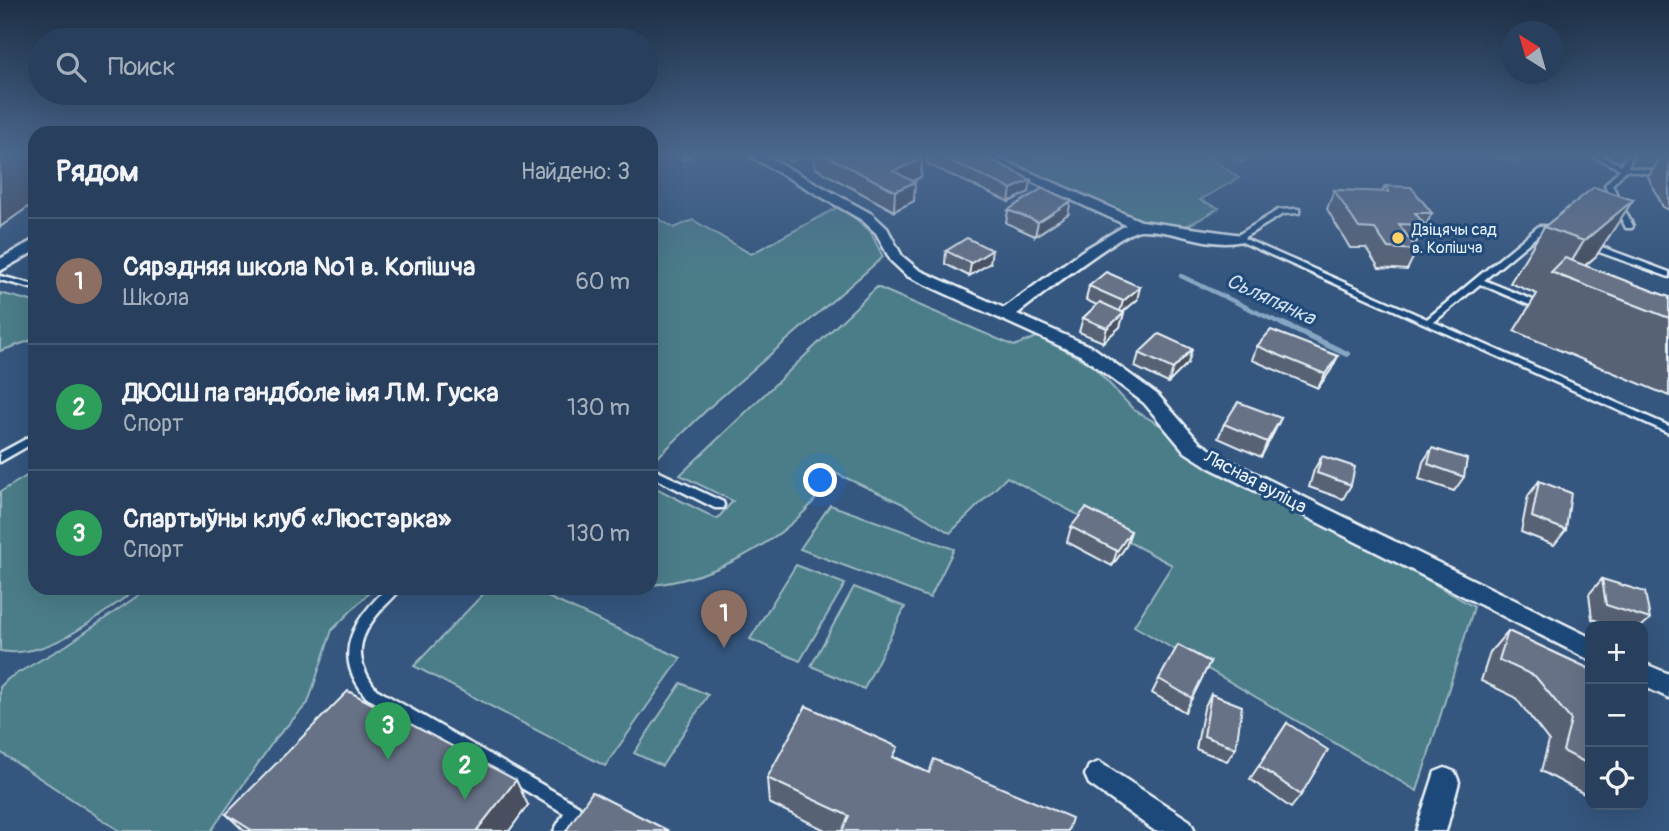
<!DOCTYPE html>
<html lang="ru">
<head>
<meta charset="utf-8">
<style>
	body { margin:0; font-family:Pangolin,sans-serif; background:#344b67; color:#f1f3f6 }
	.controls { position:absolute; right:21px; bottom:21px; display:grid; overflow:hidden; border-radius:14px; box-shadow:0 7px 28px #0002 }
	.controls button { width:63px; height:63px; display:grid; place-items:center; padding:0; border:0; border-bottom:2px solid #445973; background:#28405e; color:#f1f3f6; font:35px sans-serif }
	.compass { position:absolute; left:1501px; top:21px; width:63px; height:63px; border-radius:50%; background:#28405e; box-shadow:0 7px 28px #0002; rotate:323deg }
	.you { position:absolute; left:821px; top:481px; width:24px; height:24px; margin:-18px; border:5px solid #fff; border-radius:50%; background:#1a73e8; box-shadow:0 0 0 10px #1a73e833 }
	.badge { display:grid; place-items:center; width:46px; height:46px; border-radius:50%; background:#8abfa5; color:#fff; font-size:23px; font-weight:700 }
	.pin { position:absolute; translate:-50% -58px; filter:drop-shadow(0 2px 4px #0008) }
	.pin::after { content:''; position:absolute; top:37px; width:24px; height:21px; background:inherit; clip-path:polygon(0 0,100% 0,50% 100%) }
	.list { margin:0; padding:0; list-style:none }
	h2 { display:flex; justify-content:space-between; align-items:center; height:91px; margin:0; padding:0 28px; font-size:30px }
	h2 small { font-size:23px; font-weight:400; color:#a5afbc }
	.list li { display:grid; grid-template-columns:46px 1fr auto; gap:21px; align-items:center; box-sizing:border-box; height:126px; padding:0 28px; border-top:2px solid #445973 }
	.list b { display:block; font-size:26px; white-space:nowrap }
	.list p { margin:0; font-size:23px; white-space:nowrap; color:#a5afbc }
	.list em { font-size:23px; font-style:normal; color:#a5afbc }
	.icon { flex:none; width:38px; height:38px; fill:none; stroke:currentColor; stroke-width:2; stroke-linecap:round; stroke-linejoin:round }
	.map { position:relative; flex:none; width:1669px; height:831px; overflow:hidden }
	.search { position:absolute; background:#28405e; box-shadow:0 7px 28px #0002; left:28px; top:28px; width:630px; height:77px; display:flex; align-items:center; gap:18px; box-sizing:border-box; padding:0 24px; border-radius:38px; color:#a5afbc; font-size:26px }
	.panel { position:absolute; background:#28405e; box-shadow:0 7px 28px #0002; left:28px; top:126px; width:630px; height:469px; border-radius:21px }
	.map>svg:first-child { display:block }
	.green { fill:#4b7d89; stroke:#9ab7c0; stroke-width:2 }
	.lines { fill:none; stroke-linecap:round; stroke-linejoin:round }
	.stream-far1 { stroke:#86a6c4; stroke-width:4.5 }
	.stream { stroke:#86a6c4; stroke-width:6 }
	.service-casing { stroke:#e8f1f8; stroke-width:5 }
	.minor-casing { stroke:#e8f1f8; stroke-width:5 }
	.service { fill:#1f4a7a; fill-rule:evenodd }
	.minor { fill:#1f4a7a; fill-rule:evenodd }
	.wall { fill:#596274; stroke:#e8f1f8; stroke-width:2 }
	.shaded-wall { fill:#48505e; stroke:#e8f1f8; stroke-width:2 }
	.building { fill:#677287; stroke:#e8f1f8; stroke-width:2 }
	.poi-dot { fill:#ffd166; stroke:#1f4a7a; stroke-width:2.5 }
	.labels { text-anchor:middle; stroke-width:6; stroke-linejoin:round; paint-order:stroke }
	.far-poi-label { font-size:16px; fill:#e8f1f8; stroke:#1f4a7a; text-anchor:start }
	.street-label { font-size:19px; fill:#e8f1f8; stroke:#1f4a7a }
	.water-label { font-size:21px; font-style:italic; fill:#cfdeeb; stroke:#1f4a7a }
</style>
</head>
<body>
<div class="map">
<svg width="1669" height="831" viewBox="0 0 1669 831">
	<rect width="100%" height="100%" fill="#35567e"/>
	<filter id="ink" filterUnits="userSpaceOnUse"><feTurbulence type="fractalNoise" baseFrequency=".0143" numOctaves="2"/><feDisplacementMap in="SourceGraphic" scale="14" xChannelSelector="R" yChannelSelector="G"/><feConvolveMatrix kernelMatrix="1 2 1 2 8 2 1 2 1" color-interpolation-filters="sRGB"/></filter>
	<g filter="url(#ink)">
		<path class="green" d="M996 156H1207L1239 178 1200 200 1219 208C1208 214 1193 225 1181 227 1144 231 1034 173 996 156Z
			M840 206 870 231 883 257 712 405 658 457 651 454V214L674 228 693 220 751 254Z
			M877 287 1014 346 1039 336 1092 365 1134 410 1474 607 1417 791 1134 626 1172 565 1007 477 950 533 901 503 835 473C825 485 816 500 805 511 766 550 706 580 651 585V490L654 487 717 519 733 501 680 475Z
			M0 293 35 302V339L0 351Z
			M35 471V588H138C100 615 49 660 0 651V492Z
			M830 505 954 549 930 598 800 549Z
			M796 565 845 584 800 661 750 639Z
			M854 587 905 607 864 689 811 666Z
			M149 588H374L332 630 308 703 275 739 211 831H120L0 752V687L9 678 67 645Z
			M489 588H528L681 658 605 766 414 666Z
			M681 683 708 695 662 766 634 753Z"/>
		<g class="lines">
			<path class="stream-far1" d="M1181 276 1286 326"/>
			<path class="stream" d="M1283 324 1347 354"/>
			<defs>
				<path id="service" d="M1236 156H1244L1245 158 1242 160Z
					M1592 156H1601L1622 165 1626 156H1632L1628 167 1669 173V177L1626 170 1612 185 1633 226 1632 228H1626L1625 226 1605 185 1620 169Z
					M1296 209H1299V213L1283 214 1243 238 1427 319 1539 226H1545L1557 231 1558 233 1554 235 1543 231 1484 280 1545 305 1546 307 1545 309H1539L1480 284 1434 322 1669 426V433L1233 238 1278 210Z
					M1588 244H1594L1669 272V277L1588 248Z
					M0 276 35 285V289L0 280Z
					M35 434V442L0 462V453Z
					M651 468 723 502 724 505 723 508H715L651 476Z
					M387 588H401C396 596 388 602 382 609 357 637 353 658 376 689L579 806 581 811 569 831H554L564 813 366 697C359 687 351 676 349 663 344 633 367 607 387 588Z"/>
				<path id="minor" d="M750 156H766L872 214 887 228 902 256 919 270 1004 308 1082 251 1126 225 976 156H993L1141 221 1242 235 1245 238 1242 241C1209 249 1175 229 1141 230 1122 231 1038 298 1017 314L1094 348 1158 395 1199 442 1224 458 1590 637V660L1210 468 1185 452 1144 403 1082 356 907 276 891 261 876 233 862 220Z
					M35 239V251L0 271V259Z
					M1643 663 1669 674V698L1643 686Z
					M1099 762 1190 821 1195 831H1155L1089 784 1085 775 1089 766Z
					M1445 768 1455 772 1459 782 1446 831H1416L1435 772Z"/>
			</defs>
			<use href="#service" class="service-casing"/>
			<use href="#minor" class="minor-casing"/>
			<use href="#service" class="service"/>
			<use href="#minor" class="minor"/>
		</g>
		<path class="wall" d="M780 156H803L791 162Z
			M814 156H917L921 177 913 181 914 201 894 211 815 168Z
			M928 156H984L1029 192 1009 202 927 164Z
			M1491 156H1519L1517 161Z
			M1662 156H1669V210L1663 207 1648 177Z
			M1385 186 1432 213 1422 233H1421L1415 245H1414L1417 250 1407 270 1379 268 1366 248H1350L1327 209 1334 190 1382 192Z
			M1633 200 1596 256 1585 266 1669 297V396L1514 331 1537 294 1510 283 1544 227Z
			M1008 210 1068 214 1035 236 1006 223Z
			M946 251 990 263 969 276 945 264Z
			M1089 286 1137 300 1123 312 1124 313 1120 327 1103 342 1079 332 1083 318 1097 305 1086 300Z
			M1257 346 1338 356 1331 370 1318 388 1252 360Z
			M1192 349 1188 363 1168 383 1135 367 1139 353Z
			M1281 418 1274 432 1261 457 1218 438 1224 424Z
			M1432 448 1464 477 1454 491 1419 479 1423 462Z
			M1322 456 1351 485 1343 499 1309 487 1314 470Z
			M1539 481 1566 530 1554 545 1521 532 1528 496Z
			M1071 527 1131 531 1126 546 1112 566 1067 542Z
			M1602 579 1650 619 1642 626H1613L1592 619 1589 594Z
			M1508 631 1590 669V797L1541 771 1549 741 1515 697 1481 681 1490 652Z
			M1210 662 1185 712 1152 693 1159 679Z
			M1211 694 1236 748 1227 761 1196 749 1204 708Z
			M1287 723 1301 795 1291 808 1250 779Z
			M897 758 929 773 1068 831H827L769 803 767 778Z
			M528 805 509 831H244L226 814Z"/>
		<path class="shaded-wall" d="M7 156H35V202L0 227V161Z
			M682 156H693L683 160Z
			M790 156H803L791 162Z
			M922 159 921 177 892 190 893 171Z
			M1031 180 1029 192 1009 202 1011 189Z
			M915 182 914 201 894 211 895 191Z
			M1633 200 1596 256 1569 279 1562 277 1584 241Z
			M1071 201 1068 214 1035 236 1038 222Z
			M992 250 990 263 969 276 971 263Z
			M1140 287 1137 300 1119 315 1123 301Z
			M1124 313 1120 327 1103 342 1107 328Z
			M1192 349 1188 363 1168 383 1173 369Z
			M1338 356 1331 370 1318 388 1325 374Z
			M1281 418 1274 432 1261 457 1267 442Z
			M1131 531 1126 546 1112 566 1117 551Z
			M516 780 528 805 509 831H478L477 830Z"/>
		<path class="building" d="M0 156H7L0 161Z
			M827 156H917L922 159 893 171 915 182 895 191Z
			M939 156H984L1031 180 1011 189Z
			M1385 186 1411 187 1432 213H1415L1425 225 1399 224 1417 250 1388 248 1375 229 1359 228 1334 190 1389 192Z
			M1594 187 1633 200 1584 241 1544 227Z
			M1043 188 1071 201 1038 222 1008 210Z
			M967 238 992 250 971 263 946 251Z
			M1565 258 1669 297V318L1551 272Z
			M1106 272 1140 287 1123 301 1089 286Z
			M1100 302 1124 313 1107 328 1083 318Z
			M1271 330 1338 356 1325 374 1257 346Z
			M1159 334 1192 349 1173 369 1139 353Z
			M1238 402 1281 418 1267 442 1224 424Z
			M1432 448 1467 459 1464 477 1428 464Z
			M1322 456 1355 467 1351 485 1317 473Z
			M1539 481 1571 493 1566 530 1532 517Z
			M1086 508 1131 531 1117 551 1071 527Z
			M1602 579 1645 592 1650 619 1606 605Z
			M1508 631 1590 669V765L1563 751 1571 720 1535 676 1499 660Z
			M1178 645 1210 662 1192 698 1159 679Z
			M348 691 516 780 477 830 480 831H253L226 814Z
			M1211 694 1242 706 1236 748 1204 736Z
			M806 706 898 747 893 757 929 773 934 759 1072 818 1068 831H898L896 830 895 831H842L849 816 767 778Z
			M1287 723 1328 750 1301 795 1259 766Z
			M592 792 669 831H566Z"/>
	</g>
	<linearGradient id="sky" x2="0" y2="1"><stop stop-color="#1d2f45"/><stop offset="0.57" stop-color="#4b688f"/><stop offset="1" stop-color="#4b688f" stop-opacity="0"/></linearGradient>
	<rect width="1669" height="273" fill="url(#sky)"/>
	<circle class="poi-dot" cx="1398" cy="238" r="7"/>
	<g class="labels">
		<g class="far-poi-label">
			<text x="1412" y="235">Дзіцячы сад<tspan x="1412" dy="18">в. Копішча</tspan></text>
		</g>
		<g class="street-label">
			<text transform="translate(1256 481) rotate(28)" y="7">Лясная вуліца</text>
		</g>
		<g class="water-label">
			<text transform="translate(1271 299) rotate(25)" y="7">Сьляпянка</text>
		</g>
	</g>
</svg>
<div class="controls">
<button>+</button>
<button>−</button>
<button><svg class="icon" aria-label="locate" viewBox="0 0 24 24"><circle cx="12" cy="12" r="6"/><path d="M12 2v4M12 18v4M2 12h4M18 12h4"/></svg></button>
</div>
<svg class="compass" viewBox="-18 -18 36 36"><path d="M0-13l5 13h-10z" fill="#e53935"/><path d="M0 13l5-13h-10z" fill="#a5afbc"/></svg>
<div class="you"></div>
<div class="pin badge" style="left:724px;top:648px;background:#8d6e63">1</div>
<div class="pin badge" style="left:465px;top:800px;background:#2e9e5b">2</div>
<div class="pin badge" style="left:388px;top:760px;background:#2e9e5b">3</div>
<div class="search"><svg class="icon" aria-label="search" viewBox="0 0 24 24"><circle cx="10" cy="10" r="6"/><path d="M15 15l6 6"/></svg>Поиск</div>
<section class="panel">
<h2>Рядом<small>Найдено: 3</small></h2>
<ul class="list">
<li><span class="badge" style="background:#8d6e63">1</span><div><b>Сярэдняя школа №1 в. Копішча</b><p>Школа</p></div><em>60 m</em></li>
<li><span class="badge" style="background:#2e9e5b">2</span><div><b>ДЮСШ па гандболе імя Л.М. Гуска</b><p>Спорт</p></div><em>130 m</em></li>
<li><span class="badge" style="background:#2e9e5b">3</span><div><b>Cпартыўны клуб «Люстэрка»</b><p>Спорт</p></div><em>130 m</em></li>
</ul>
</section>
</div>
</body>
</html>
